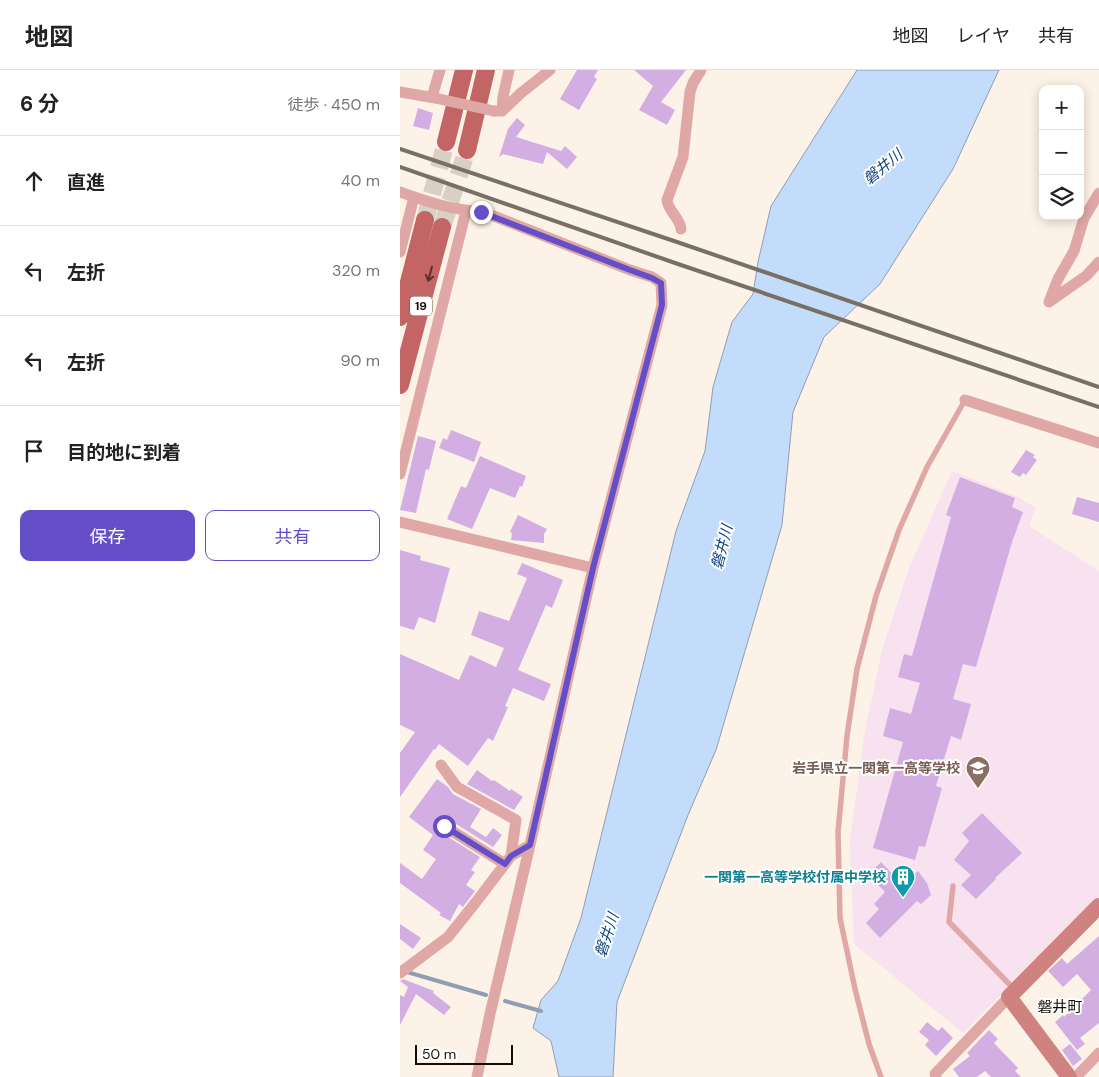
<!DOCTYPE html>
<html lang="ja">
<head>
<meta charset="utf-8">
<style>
	body { margin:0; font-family:"DM Sans","Noto Sans JP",sans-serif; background:#f2f2f2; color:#222 }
	.controls { position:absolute; right:15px; top:15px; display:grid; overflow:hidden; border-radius:10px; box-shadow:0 2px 12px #0003 }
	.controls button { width:45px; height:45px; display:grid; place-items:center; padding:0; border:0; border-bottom:1px solid #e0e0e0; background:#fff; color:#222; font:25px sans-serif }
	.scale { position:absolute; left:15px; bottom:12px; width:98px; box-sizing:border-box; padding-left:5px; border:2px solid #150c04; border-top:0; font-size:14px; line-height:18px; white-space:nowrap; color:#150c04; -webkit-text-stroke:4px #fff; paint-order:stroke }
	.stop { position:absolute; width:15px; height:15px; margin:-11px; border:4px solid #654fc8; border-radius:50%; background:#fff }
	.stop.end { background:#654fc8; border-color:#fff; box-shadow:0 1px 5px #0008 }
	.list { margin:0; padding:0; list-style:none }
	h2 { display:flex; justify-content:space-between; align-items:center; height:65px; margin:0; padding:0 20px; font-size:21px }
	h2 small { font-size:16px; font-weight:400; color:#767676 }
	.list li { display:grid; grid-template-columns:32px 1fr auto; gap:15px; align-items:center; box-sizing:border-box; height:90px; padding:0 20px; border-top:1px solid #e0e0e0 }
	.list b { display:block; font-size:19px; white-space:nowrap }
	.list em { font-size:16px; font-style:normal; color:#767676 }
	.actions { display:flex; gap:10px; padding:15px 20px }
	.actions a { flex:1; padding:11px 0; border:1px solid #654fc8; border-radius:10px; text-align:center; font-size:18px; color:#654fc8 }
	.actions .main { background:#654fc8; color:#fff }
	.icon { flex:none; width:28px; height:28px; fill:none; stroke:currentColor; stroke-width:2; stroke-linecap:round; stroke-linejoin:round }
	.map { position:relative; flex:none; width:699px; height:1007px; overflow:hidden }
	header { display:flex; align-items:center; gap:30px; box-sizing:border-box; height:70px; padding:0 25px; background:#fff; border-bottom:1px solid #e0e0e0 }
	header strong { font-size:24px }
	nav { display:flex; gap:28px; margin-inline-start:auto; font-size:18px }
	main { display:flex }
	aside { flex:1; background:#fff }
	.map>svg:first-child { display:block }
	.education { fill:#f9e2ef }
	.water { fill:#c4dcfb; stroke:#909eb1 }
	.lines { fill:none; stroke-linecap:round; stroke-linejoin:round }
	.stream { stroke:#909eb1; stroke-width:4 }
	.building { fill:#d3aee3 }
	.primary-tunnel { stroke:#d9d0c5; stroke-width:18; stroke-dasharray:18 9; stroke-linecap:butt }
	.lane { stroke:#dfa8a6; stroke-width:5.5 }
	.street { stroke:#dfa8a6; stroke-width:11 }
	.secondary { stroke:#d08280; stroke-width:16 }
	.primary { stroke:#c46565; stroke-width:18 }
	.rail { stroke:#786f65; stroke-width:4 }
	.street-bridge { stroke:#dfa8a6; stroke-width:11 }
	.oneway { stroke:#5b302b }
	.route { stroke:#654fc8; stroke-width:6 }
	.labels { text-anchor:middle; stroke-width:4; stroke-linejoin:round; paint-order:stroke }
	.shield { fill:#fff; stroke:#5b554f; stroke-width:1 }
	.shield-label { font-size:12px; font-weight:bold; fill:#150c04 }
	.education-label { font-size:14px; font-weight:bold; fill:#785e54; stroke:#fff; text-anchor:end }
	.culture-label { font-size:14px; font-weight:bold; fill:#0d838f; stroke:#fff; text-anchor:end }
	.water-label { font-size:15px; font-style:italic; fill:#0f447f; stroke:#fff }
	.neighbourhood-label { font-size:15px; fill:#150c04; stroke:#fff }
</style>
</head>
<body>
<header>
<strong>地図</strong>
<nav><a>地図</a><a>レイヤ</a><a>共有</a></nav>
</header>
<main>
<aside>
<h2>6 分<small>徒歩 · 450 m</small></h2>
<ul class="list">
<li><svg class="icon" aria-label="ahead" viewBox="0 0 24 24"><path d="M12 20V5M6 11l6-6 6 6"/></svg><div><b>直進</b></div><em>40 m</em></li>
<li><svg class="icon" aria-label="left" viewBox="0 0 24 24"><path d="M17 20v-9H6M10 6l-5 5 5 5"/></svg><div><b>左折</b></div><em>320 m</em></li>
<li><svg class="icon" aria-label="left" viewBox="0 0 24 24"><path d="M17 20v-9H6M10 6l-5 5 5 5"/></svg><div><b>左折</b></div><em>90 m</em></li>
<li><svg class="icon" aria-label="arrive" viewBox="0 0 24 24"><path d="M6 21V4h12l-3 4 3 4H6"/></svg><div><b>目的地に到着</b></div></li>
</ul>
<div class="actions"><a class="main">保存</a><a>共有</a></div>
</aside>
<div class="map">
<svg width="699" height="1007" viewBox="0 0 699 1007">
	<rect width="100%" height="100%" fill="#fcf2e7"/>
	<path class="education" d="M552 401 616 426 636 438 629 456 699 501V826L563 963 454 874 450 771 464 666 482 580 509 498Z"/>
	<path class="water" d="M457 0H599L553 99 480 214 424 267 393 342 382 455 316 680 288 745 217 932 213 1007H159L151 971 133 958 141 930 158 911 181 848 276 461 305 381 313 317 332 252 353 224 358 192 371 136Z"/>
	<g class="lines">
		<path class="stream" d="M7 902 86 925
			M105 931 141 941"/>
	</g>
	<path class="building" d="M177 0H198L194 7 197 9 179 40 160 29Z
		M234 0H286L261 32 275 40 267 55 239 40 253 16Z
		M18 38 33 43 29 60 13 56Z
		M117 48 125 55 116 67 161 81 165 76 177 87 167 99 147 82 143 94 103 84 99 87 108 59Z
		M51 360 81 372 74 392 39 378 43 368 47 370Z
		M18 366 36 371 29 400 26 399 16 443 0 440Z
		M626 380 635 385 633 387 637 390 626 405 623 403 620 407 611 402Z
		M80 386 126 406 122 417 120 416 115 428 90 418 72 459 47 449 61 416 66 418Z
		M560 407 615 428 612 437 623 442 612 472 576 597 563 594 553 629 571 634 561 670 551 666 536 716 542 718 525 777 519 776 515 790 473 778 503 672 483 666 490 638 511 644 520 613 498 607 504 584 512 586 551 447 546 445Z
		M677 427 699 433V452L672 444Z
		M118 445 147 459 144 464V473L111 470 112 463 110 462Z
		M0 480 21 486 20 490 50 498 35 553 19 547 14 560 0 556Z
		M122 493 163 510 152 538 146 535 118 600 151 614 144 631 113 618 105 636 108 637 93 671 88 668 68 696 39 674 35 680 34 679 0 727V683L15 662 0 655V584L59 610 70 585 96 597 104 578 71 565 79 541 109 551 127 508 117 504Z
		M77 700 92 711 94 710 110 721 111 719 123 727 114 740 67 714Z
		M37 709 48 717 53 724 81 739 70 757 86 767 93 758 102 765 93 777 48 749H41L37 752V759L40 762 80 787 71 800 75 802 66 815 75 821 63 837 59 834 50 851 39 845 41 843 0 813V793L22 809 36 789 23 780 33 765 9 747Z
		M582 743 622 783 595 808 596 809 576 829 561 815 571 805 554 790 569 771 562 763Z
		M481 792 503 815 518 801 527 813 531 825 521 834 517 831 480 868 466 853 479 839 474 834 485 822 468 805Z
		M0 854 21 868 13 879 0 869Z
		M699 866V953L680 968 685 974 677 980 655 952 663 945 664 947 691 920 677 904 663 917 648 901 662 888 667 894Z
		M3 909 34 921 33 923 51 937 44 945 16 924 0 955V925L4 927 8 917 0 911Z
		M527 952 538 961 542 957 553 968 536 986 525 975 529 970 519 962Z
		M589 960 598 969 594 973 618 998 615 1001 621 1007H591L585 1001 577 1007H559L553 999 570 986 567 983Z
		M670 974 682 989 673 996 662 980Z"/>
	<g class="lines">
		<path class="primary-tunnel" d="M25 150 46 72
			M42 157 67 80"/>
		<path class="lane" d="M553 816 549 852 614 919
			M481 1007 469 974 455 919 440 848 438 762 447 666 457 599 476 526 499 460 527 397 565 330"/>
		<path class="street" d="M0 22 35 28
			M32 27 40 0
			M94 41H102L121 23 150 0
			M102 41 103 27 109 0
			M0 122C26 131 54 141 81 141L230 200 252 207 261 213 262 235 193 498 130 775 90 944 77 1007
			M281 159C280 148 268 141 267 130L283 87 290 22 293 13 301 0
			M0 182 14 127
			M649 232 658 209 674 181 684 148 699 123
			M649 232 686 206 699 192
			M565 330 699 373
			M0 404 66 141
			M0 452 193 498
			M41 695 57 717 116 750 111 786
			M44 756 105 794
			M0 903 48 867 76 832 111 786 130 775
			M536 1007 535 1004 609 927
			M676 1007 699 983"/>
		<path class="secondary" d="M669 1007 609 927 699 836"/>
		<path class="primary" d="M46 72 64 0
			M67 80 86 0
			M0 247 25 150
			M0 315 42 157"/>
		<path class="rail" d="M0 79 277 172 699 317
			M0 97 278 194 699 337"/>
		<path class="street-bridge" d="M35 28 94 41"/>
	</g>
	<defs><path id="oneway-shaft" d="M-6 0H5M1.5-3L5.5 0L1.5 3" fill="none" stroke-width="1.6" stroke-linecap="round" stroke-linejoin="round" transform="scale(1.25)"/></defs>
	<use class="oneway" href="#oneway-shaft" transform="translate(30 204) rotate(105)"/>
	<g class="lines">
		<path class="route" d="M44 756 105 794 111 786 130 775 193 498 262 235 261 213 252 208 230 200 81 142"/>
	</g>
	<defs>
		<symbol id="school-pin" viewBox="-11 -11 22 30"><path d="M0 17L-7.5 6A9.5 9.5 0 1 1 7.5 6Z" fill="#8d6e63" stroke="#fff"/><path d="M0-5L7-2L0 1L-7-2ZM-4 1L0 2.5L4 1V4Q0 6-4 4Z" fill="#fff"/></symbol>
		<symbol id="building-pin" viewBox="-11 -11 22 30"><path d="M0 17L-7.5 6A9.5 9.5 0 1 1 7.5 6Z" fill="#0f9aa8" stroke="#fff"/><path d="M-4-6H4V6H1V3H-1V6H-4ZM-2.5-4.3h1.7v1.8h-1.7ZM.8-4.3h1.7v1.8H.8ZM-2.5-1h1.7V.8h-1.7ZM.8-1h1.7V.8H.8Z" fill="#fff"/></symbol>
	</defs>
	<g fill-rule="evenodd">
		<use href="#school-pin" x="564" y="684" width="28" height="38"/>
		<use href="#building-pin" x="489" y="793" width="28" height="38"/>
	</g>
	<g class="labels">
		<rect class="shield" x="10" y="226.5" width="22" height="19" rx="4"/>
		<g class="shield-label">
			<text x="21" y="240">19</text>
		</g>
		<g class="education-label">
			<text x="560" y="703">岩手県立一関第一高等学校</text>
		</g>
		<g class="culture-label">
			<text x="486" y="812">一関第一高等学校付属中学校</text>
		</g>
		<g class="water-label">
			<text transform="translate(483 97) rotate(-40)" y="5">磐井川</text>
			<text transform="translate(322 477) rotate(-76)" y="5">磐井川</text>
			<text transform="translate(207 865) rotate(-72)" y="5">磐井川</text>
		</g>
		<g class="neighbourhood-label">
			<text x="660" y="942">磐井町</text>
		</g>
	</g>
</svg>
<div class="controls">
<button>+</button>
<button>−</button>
<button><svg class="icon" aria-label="layers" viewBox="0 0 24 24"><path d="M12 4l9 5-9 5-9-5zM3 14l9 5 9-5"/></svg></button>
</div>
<div class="scale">50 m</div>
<div class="stop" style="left:44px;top:756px"></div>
<div class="stop end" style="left:81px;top:142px"></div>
</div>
</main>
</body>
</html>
